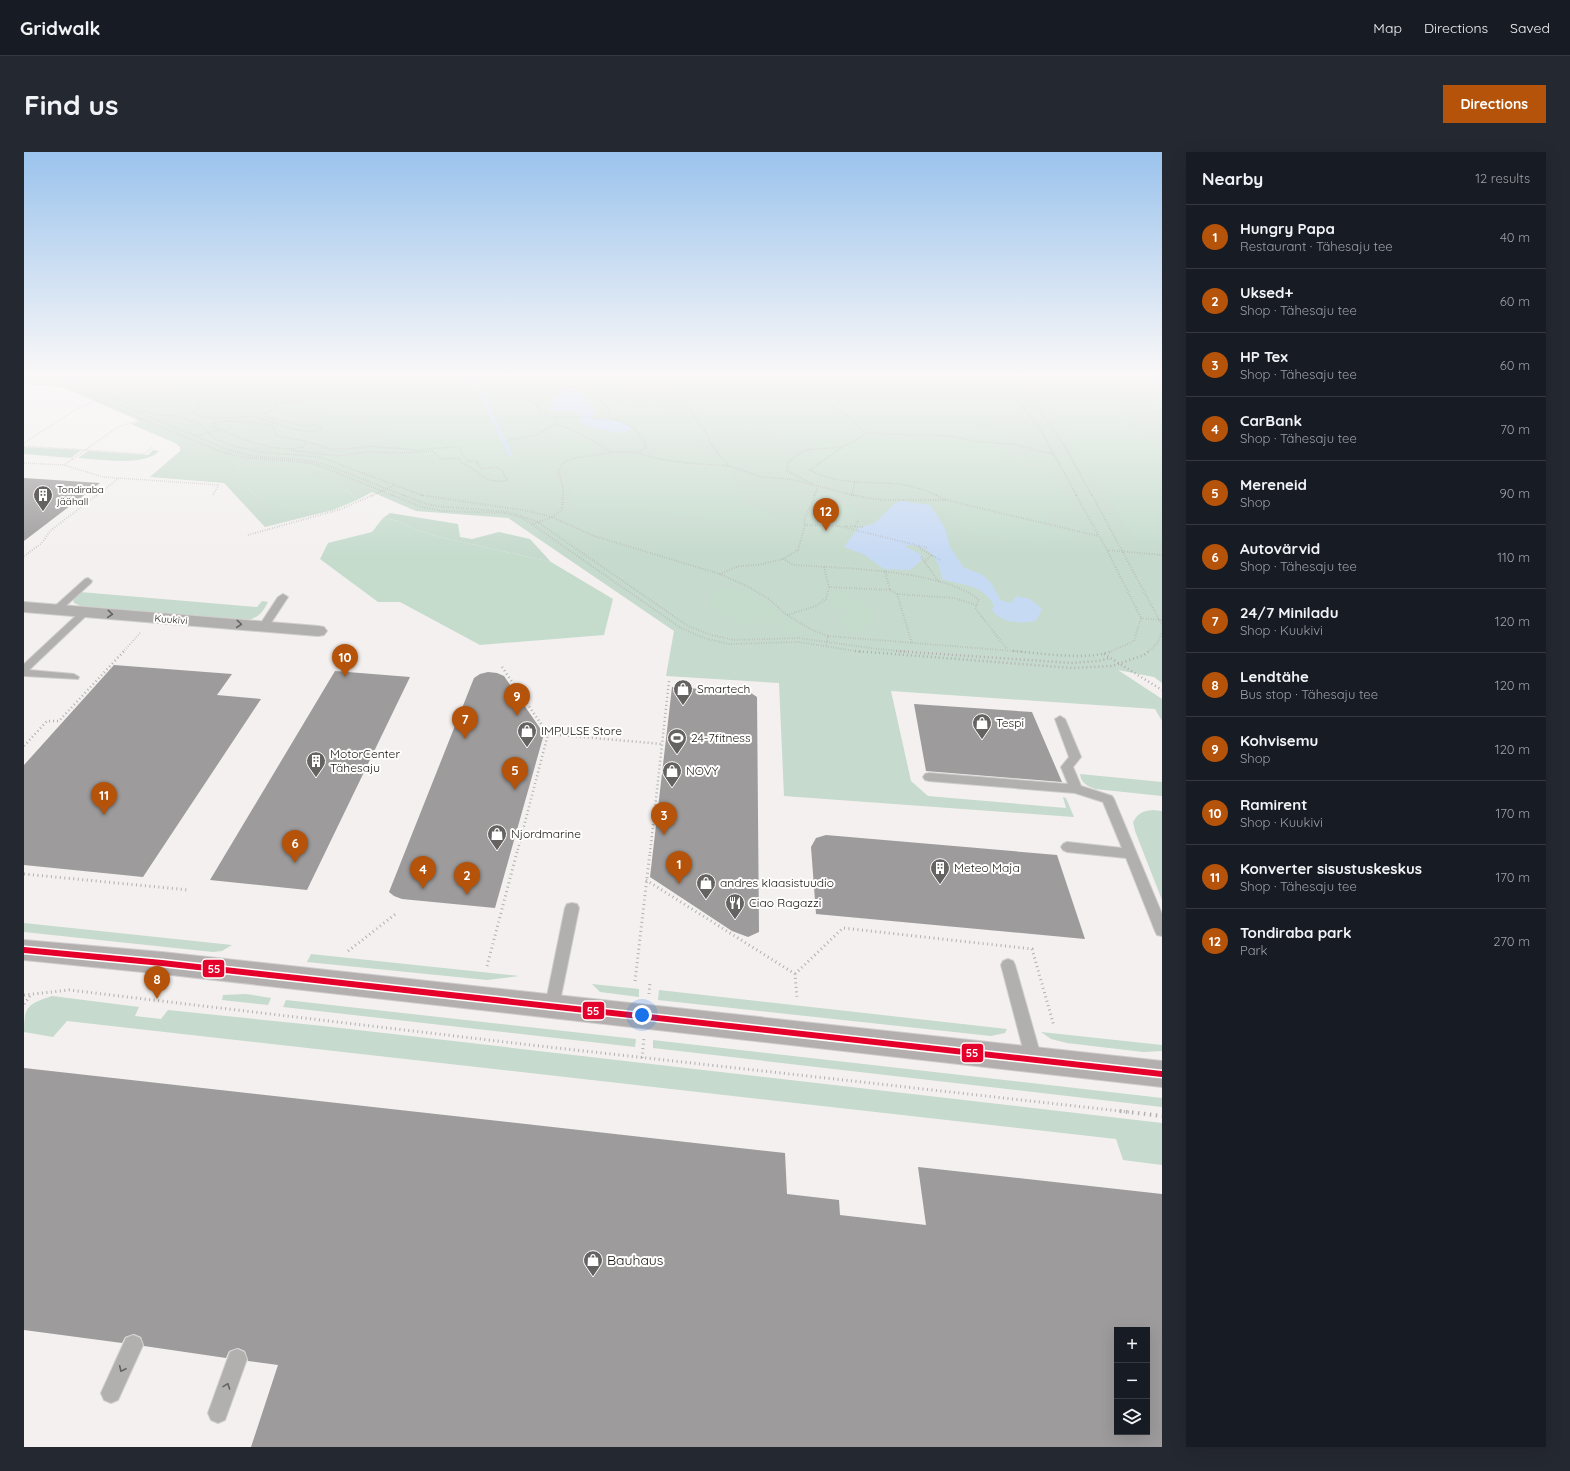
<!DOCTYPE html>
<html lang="en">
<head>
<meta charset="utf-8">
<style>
	body { margin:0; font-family:Quicksand,sans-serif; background:#242831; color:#f1f3f6 }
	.controls { position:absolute; right:12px; bottom:12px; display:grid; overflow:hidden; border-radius:0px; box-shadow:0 4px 16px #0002 }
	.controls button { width:36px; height:36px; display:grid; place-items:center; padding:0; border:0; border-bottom:1px solid #363941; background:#171b24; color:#f1f3f6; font:20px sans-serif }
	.you { position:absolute; left:618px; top:863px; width:14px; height:14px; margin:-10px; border:3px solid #fff; border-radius:50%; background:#1a73e8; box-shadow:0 0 0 6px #1a73e833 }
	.badge { display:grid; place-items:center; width:26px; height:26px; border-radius:50%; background:#b45309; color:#fff; font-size:13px; font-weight:700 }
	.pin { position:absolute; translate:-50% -33px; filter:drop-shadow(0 1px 2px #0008) }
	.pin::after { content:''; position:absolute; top:21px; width:14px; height:12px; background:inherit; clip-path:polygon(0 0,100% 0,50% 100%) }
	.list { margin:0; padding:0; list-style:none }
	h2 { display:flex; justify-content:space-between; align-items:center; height:52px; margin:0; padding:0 16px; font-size:17px }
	h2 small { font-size:13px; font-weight:400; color:#9ea1a6 }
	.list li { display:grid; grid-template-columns:26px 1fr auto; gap:12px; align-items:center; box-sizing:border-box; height:64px; padding:0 16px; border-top:1px solid #363941 }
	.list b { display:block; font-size:15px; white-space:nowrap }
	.list p { margin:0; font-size:13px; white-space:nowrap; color:#9ea1a6 }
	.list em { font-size:13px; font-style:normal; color:#9ea1a6 }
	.icon { flex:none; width:22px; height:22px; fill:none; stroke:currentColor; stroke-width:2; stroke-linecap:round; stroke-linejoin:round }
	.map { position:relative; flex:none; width:1138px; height:1295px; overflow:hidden; border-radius:0px }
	header { display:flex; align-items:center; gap:24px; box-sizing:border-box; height:56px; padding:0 20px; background:#171b24; border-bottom:1px solid #363941 }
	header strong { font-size:19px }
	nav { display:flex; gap:22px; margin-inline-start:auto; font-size:14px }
	.intro { display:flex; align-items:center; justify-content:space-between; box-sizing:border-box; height:96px; padding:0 24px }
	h1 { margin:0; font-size:28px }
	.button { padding:10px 18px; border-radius:0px; background:#b45309; color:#fff; font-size:14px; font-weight:700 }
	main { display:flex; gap:24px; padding:0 24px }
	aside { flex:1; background:#171b24; border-radius:0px; box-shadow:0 4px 16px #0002 }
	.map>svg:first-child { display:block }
	.green { fill:#c6dacd }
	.forest { fill:#c5dccd; fill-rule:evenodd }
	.water { fill:#c7daf4 }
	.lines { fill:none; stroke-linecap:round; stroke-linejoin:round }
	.stream { stroke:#c7daf4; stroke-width:4 }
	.building { fill:#9d9b9b; fill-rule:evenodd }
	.lane-casing { stroke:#cfcdcd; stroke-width:2 }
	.street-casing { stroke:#cfcdcd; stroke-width:2 }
	.secondary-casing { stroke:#cfcdcd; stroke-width:2 }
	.path-far4 { stroke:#b2b0b0; stroke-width:1.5; stroke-dasharray:0.5 1.5; stroke-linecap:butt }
	.path-far3 { stroke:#b2b0b0; stroke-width:2; stroke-dasharray:0.5 2; stroke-linecap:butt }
	.path-far2 { stroke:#b2b0b0; stroke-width:2.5; stroke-dasharray:1 3; stroke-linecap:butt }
	.path-far1 { stroke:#b2b0b0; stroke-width:3; stroke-dasharray:1 3.5; stroke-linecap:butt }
	.path { stroke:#b2b0b0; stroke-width:4; stroke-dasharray:1.5 4.5; stroke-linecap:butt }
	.lane { fill:#b2b0af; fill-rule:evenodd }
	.street { fill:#b2b0af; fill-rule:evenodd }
	.secondary { fill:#b2afae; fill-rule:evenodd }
	.bus-1-casing { stroke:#fffefd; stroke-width:9 }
	.bus-1 { stroke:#e4002b; stroke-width:6 }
	.oneway { stroke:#656362 }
	.labels { text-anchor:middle; stroke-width:4; stroke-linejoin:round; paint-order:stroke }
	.far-poi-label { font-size:10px; fill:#181615; stroke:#fffefd; text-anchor:start }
	.far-street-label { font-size:10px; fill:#181615; stroke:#fffefd }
	.poi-label { font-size:12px; fill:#181615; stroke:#fffefd; text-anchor:start }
	.near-poi-label { font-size:14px; fill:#181615; stroke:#fffefd; text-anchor:start }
	.line-badge { stroke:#fffefd; stroke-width:1.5 }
	.badge-label { font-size:11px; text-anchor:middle; font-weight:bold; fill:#fff }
</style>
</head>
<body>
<header>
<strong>Gridwalk</strong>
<nav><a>Map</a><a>Directions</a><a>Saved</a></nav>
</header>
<div class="intro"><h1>Find us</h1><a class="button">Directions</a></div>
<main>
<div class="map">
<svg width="1138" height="1295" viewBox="0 0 1138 1295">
	<rect width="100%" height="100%" fill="#f3f0ef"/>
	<path class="green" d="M0 223H1138V531L1130 525 1094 518 1138 547V569L1131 557 867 539 887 629 904 644 1042 656 1039 645 1042 646 1050 665 760 644 755 531 642 524 650 479 484 366 392 359 348 340 333 348 323 338 216 316 208 322 225 336 236 348 309 358 241 375 200 331 126 325 156 299V295L151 291 107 272 116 269 38 235 0 232Z
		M0 295 56 298V299L47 306 0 302Z
		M129 298 135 299C121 315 74 307 54 306L64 299 124 303Z
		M366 361 434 372 436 385 448 387 475 380 506 387 527 410 416 385 390 377 375 369 359 366Z
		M56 440 233 455 238 449 244 450C238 461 236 465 223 468L57 454 50 451 49 446Z
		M1056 622 1138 630V644L1071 637C1063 634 1057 631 1056 622Z
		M1129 658 1138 659V748L1111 679 1109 670C1114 661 1119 659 1129 658Z
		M0 771 208 793 198 799 189 800 0 780Z
		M287 802 495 824 463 828 283 810Z
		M568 832 615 837V845L576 840Z
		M635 838 983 877 981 881 967 884 634 848Z
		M222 842 247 846 244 853 198 848 199 843Z
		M28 844 115 855 111 864 137 867 144 858 299 874 1138 971V1013L1099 1008 1092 987 43 869 29 885 0 880C0 854 4 852 28 844Z
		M262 848 612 887 611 895 259 855Z
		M1017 880 1138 893V899L1119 900 1043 891 1027 887Z
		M629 888 1138 946V955L629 896Z"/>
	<path class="forest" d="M117 223H282L291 234 315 235 333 233 347 223H516V229H520L525 223H557L563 228 571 227 570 223H594L595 233 574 243 580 248 612 257 633 255 661 263 679 259 675 257 659 237 661 231 652 229 648 226 652 223H977L984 242 1000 262 964 263 952 273 994 288 991 290 973 286 971 289 980 299 971 305 980 310 1022 319 1051 358H1025L1022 373 1051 383 1050 387 1020 392 952 382 914 355 925 346C908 343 892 338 876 336 843 332 797 339 774 311L791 299 789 292 740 277 725 280 690 275 685 288 648 294 636 292 628 286 602 287 579 285 564 292 578 298 560 302 534 296 538 289C532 280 521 274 511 278L505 288 486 290 477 297 482 303 523 312 531 335 504 333 394 300 360 288 363 273 361 265 331 262 309 271 302 270 298 261 311 254 307 253 277 258 268 254 285 248 277 245 230 248 205 237 189 241 151 236 143 230 133 229 109 232 113 229ZM541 237C562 245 562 244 567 265L576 268H585L599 281 589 280 563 274 556 261 525 252Z
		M1006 223H1065L1099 243 1090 251 1100 261V269L1134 293H1138V391L1119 389 1109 385Z
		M1125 238H1138V256L1131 254 1120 247 1121 239Z
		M590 307 638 313 641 319 655 322 674 316 706 319 717 349 750 365 747 368 715 371 654 364 640 358 560 356 550 353 544 316 556 311Z
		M230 314 279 319 323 338 333 348 309 358 270 360 236 348 225 336 207 322 216 316Z
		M820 354H831L836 357C824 364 811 376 796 367L797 363 802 355Z
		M359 366 375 369 390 377 416 385 527 410 589 447 580 483 456 493 376 450H354L296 407 304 391 348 380Z
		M703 436C736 442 751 458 777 478L773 480 761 479C759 476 756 471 753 468 746 463 728 473 718 474L687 454 691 440Z
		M815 438 822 440 845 451 850 473 849 477 834 479 819 476 817 468 824 460C818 456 811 457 805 453L811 440Z"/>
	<path class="water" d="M551 236 557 239C559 246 566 252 570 260L567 266 594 269 606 275 605 278 599 281 588 280 563 274 557 269 556 261 545 259 525 258V252L541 237Z
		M877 349 906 353 921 376 926 395 939 415 959 423 968 432 976 448 987 451 992 444 1006 447 1018 457 1012 469C998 472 976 471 968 458L970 453C958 431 938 434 918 427 914 406 908 395 884 393L882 395 896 402 899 407 886 418 860 417 839 402 820 395 834 376 851 371 870 352Z"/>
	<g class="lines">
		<path class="stream" d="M447 223 453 232 486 302"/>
	</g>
	<path class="building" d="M0 326 76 331 0 389Z
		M90 513 208 522 193 543 237 547 119 725 0 713V613Z
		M311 519 386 525 283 738 186 728Z
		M464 520 473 521 480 524 520 582 471 756 378 747 370 744 365 740 450 526 456 522Z
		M648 535 720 540 727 541 733 545 735 780 724 785 708 779 626 725Z
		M890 552 1008 560 1038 630 902 619Z
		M802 683 1033 703 1061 787 792 762 787 695 792 686Z
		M0 916 761 1001 763 1042 815 1048 816 1063 902 1073 894 1015 1138 1042V1295H227L254 1213 224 1209 221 1199 214 1196 205 1199 202 1206 120 1194 117 1185 110 1182 101 1185 98 1191 0 1178ZM1093 1178H1123V1280H1093Z"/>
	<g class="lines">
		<defs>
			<path id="lane" d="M64 426 68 429 67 431 36 459H30L28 457 30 455 61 427Z
				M259 442 264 445 245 474 243 476H237L235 474 254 445Z
				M61 457 66 460 64 462 5 518 50 522 55 525 54 527 0 524V512L58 458Z
				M1036 564 1041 567 1057 605 1049 615 1057 634 1088 644 1090 647 1138 762V784L1133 783 1131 779 1102 706 1043 700 1039 698 1037 695 1039 692 1043 690 1098 696 1079 650 1051 641 905 629 901 628 899 625 901 622 905 621 1044 632 1037 615 1045 605 1031 567Z
				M548 751 553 752 555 756 535 854 533 858 528 860 523 858 521 854 541 756 543 752Z
				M984 807 989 809 991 813 1018 908 1016 913 1010 915 1004 913 1002 908 977 813 979 809Z
				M109 1183 116 1186 119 1193 94 1248 87 1251 80 1248 77 1241 102 1186Z
				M213 1197 220 1200 223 1207 201 1268 194 1271 187 1268 184 1261 206 1200Z"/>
			<path id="street" d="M0 450 294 474 300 475 303 479 300 483 294 484 0 460Z"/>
			<path id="secondary" d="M0 788 138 800 1138 909V935L138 822 0 808Z"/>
		</defs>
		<use href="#lane" class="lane-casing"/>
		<use href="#street" class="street-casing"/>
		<use href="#secondary" class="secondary-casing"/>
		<path class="path-far4" d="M56 223 48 227 45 234 118 267 198 300 217 305 277 310 294 313 370 344
			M63 223 55 231V234L58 237 205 298 228 304 279 308 300 312 381 344
			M73 223 64 227 61 232 116 258 135 263 155 264 170 270 177 273 191 287 209 294 236 300 296 305 400 344
			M293 223 300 230C310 230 320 230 328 223
			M461 223V228L471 239 499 246 513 253 516 259 524 264 533 265
			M755 223 782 234 794 245 823 263 842 281
			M983 223 986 228 989 242 1016 277 1053 344
			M995 223 998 225 1000 241 1027 273 1043 298 1068 344
			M1081 223 1115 238C1118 252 1126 257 1138 262
			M0 225 63 230
			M0 231 45 234
			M651 232 684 231 717 223
			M234 234 252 240H267L278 250 253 251 250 257 240 262 242 265 280 274 292 273 298 277C283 285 248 270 232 265 228 263 222 265 217 265 202 266 182 268 168 261L174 257 175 249 183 246 210 245 230 241Z
			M287 235 300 230
			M559 236 565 232 563 224 565 223
			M90 247 121 235
			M513 253 521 246 532 242 537 236 550 234 559 236 582 253 586 259 582 265 575 267 567 265H533L532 272 553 280 588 300
			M582 265C600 269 617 276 622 295L614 301
			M198 269 234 271 249 274 252 284 281 289 282 292 280 295C248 302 218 286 189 275L190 271Z
			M170 284 197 278
			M485 288 510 284 532 272
			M281 289 306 297H324L345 294 394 298 426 295 436 296 438 302 444 309 454 310 453 312 458 317 473 315 480 320 479 322 484 328
			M0 291 56 255 74 248
			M0 294 120 302 129 295
			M817 296 786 318C815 335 850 328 881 333 892 335 903 339 914 344
			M267 298 312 304 344 300 373 301 408 299 418 307 435 306 437 311C457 317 458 334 485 328
			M0 311 40 313 94 275 118 267
			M40 313 79 325 195 333 189 343
			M705 314 738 325 765 327 833 344
			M789 332 763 319 764 310 781 298 817 295 831 289 842 281 925 284 956 290 989 292 1029 302
			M828 343 831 329
			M72 344 95 326
			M347 344 369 334
			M539 344V335L534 319 539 311 552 306 592 300H609L636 307 663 311 705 314 688 294 681 279 655 243 645 223
			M790 344 794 335"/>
		<path class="path-far3" d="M368 343 398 355 418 359 480 361 499 366 657 476 680 486 705 492 775 490 837 500
			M379 343 402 352 412 354 485 360 512 369 664 474 687 483 711 488 775 486 853 497 887 500
			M397 343 504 359 528 365 570 384 696 422 723 434 745 447 763 463 788 478 804 484 802 494
			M827 343 857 348H922L1074 384
			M912 343 922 348
			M1052 343 1083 398 1117 466 1110 489 1086 500
			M1068 343 1138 473
			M509 372 528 365 538 358 539 343
			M781 373 816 374
			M815 374 904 396
			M821 374 839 375
			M831 374 834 369
			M224 383 317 357 349 343
			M894 395 916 408
			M1083 398 1138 403
			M0 404 18 391 26 379 73 343
			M897 405 915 430
			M759 407 770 413C816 416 921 418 955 448L951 456 983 497
			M900 410 908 403
			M800 415 805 435
			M861 419 866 438 873 442 888 491
			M696 422 715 414 734 413 759 407 774 398 781 373 780 368 791 343
			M873 442 930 446 953 453
			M763 463 792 454 802 447 805 435 866 438
			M1117 466 1138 468
			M804 484 1002 500
			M99 500 116 481
			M1124 500 1134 490 1138 481"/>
		<path class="path-far2" d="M831 499 1048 516 1088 514 1120 503 1125 499
			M872 499 1048 511 1074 509 1087 506
			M989 499C1016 501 1064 509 1088 499
			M1080 502 1138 538
			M478 515 524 582 493 701
			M524 582 638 592
			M0 594 23 569H35L100 499
			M626 701 645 529"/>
		<path class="path-far1" d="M0 722 165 738
			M622 728 771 822 773 846
			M324 799 373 761
			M463 814 493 700
			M771 822 819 776 1008 797 1030 874
			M611 829 626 700
			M625 842 626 830
			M0 843 45 838 498 892 1105 960
			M0 852 6 844
			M618 906 620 886"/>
		<path class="path" d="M1096 959 1138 964"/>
		<use href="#lane" class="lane"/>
		<use href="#street" class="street"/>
		<use href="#secondary" class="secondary"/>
		<defs>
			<path id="bus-1" d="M0 798 138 811 1138 922"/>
		</defs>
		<use href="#bus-1" class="bus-1-casing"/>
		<use href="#bus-1" class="bus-1"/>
	</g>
	<defs><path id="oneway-chevron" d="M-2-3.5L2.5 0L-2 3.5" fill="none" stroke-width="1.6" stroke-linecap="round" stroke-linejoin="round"/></defs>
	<g class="oneway">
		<use href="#oneway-chevron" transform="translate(86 462) rotate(5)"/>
		<use href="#oneway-chevron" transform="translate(215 472) rotate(5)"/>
		<use href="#oneway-chevron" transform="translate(98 1217) rotate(115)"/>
		<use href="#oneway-chevron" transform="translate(203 1234) rotate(-70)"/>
	</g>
	<linearGradient id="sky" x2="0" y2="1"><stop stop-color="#9bc3ed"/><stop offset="0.55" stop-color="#faf8f8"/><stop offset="1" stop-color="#faf8f8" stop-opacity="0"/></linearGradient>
	<rect width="1138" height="404" fill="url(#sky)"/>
	<defs>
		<symbol id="building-pin" viewBox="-11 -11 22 30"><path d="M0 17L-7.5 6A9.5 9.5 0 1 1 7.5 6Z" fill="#656261" stroke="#fffefd"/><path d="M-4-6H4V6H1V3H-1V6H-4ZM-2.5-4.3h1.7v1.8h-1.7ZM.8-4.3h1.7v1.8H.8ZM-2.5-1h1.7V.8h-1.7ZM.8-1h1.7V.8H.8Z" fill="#fff"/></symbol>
		<symbol id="shop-pin" viewBox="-11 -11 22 30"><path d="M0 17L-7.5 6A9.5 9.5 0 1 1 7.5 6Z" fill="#656261" stroke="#fffefd"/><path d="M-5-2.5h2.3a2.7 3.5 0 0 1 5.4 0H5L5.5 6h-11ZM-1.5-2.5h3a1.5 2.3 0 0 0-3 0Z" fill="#fff"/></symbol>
		<symbol id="stadium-pin" viewBox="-11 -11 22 30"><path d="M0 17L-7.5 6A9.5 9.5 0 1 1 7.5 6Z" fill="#656261" stroke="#fffefd"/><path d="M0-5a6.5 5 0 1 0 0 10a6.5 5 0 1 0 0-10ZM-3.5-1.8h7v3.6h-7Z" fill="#fff"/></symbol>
		<symbol id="restaurant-pin" viewBox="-11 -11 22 30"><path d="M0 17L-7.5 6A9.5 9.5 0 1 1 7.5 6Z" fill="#656261" stroke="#fffefd"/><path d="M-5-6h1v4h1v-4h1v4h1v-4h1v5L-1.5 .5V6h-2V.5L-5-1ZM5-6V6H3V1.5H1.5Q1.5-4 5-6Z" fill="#fff"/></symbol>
	</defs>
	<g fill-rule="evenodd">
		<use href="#building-pin" x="8" y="332" width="22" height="30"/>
		<use href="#shop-pin" x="648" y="526" width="22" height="30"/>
		<use href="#shop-pin" x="947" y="560" width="22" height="30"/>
		<use href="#shop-pin" x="492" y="568" width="22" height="30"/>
		<use href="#stadium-pin" x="642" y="575" width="22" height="30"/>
		<use href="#building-pin" x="281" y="598" width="22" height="30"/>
		<use href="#shop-pin" x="637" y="608" width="22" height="30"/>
		<use href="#shop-pin" x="462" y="671" width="22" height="30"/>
		<use href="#building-pin" x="905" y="705" width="22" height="30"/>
		<use href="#shop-pin" x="671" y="720" width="22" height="30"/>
		<use href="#restaurant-pin" x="700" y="740" width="22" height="30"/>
		<use href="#shop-pin" x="558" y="1097" width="22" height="30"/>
	</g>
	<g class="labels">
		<g class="far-poi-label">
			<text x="33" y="341">Tondiraba<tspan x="33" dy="12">jäähall</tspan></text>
		</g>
		<g class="far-street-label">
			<text transform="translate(147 467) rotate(5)" y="4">Kuukivi</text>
		</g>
		<g class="poi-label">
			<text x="673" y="541">Smartech</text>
			<text x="972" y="575">Tespi</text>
			<text x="517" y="583">IMPULSE Store</text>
			<text x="667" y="590">24-7fitness</text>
			<text x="306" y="606">MotorCenter<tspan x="306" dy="14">Tähesaju</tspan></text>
			<text x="662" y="623">NOVY</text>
			<text x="487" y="686">Njordmarine</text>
			<text x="930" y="720">Meteo Maja</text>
			<text x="696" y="735">andres klaasistuudio</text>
			<text x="725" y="755">Ciao Ragazzi</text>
		</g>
		<g class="near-poi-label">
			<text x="583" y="1113">Bauhaus</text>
		</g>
	</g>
	<g class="line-badge">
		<rect x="178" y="807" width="23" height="19" rx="4" fill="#e4002b"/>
		<rect x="558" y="849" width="23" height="19" rx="4" fill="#e4002b"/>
		<rect x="937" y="891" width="23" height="20" rx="4" fill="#e4002b"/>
	</g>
	<g class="badge-label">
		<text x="190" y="821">55</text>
		<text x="569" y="863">55</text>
		<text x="948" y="905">55</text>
	</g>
</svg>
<div class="controls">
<button>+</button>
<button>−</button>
<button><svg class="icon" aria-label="layers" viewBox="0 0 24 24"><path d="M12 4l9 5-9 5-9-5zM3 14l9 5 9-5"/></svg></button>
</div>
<div class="you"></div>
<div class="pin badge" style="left:655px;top:732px">1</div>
<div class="pin badge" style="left:443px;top:743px">2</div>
<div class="pin badge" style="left:640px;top:683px">3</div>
<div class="pin badge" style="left:399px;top:737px">4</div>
<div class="pin badge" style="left:491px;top:638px">5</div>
<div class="pin badge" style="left:271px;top:711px">6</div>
<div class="pin badge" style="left:441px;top:587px">7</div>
<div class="pin badge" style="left:133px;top:847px">8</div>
<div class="pin badge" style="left:493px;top:564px">9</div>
<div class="pin badge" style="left:321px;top:525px">10</div>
<div class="pin badge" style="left:80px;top:663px">11</div>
<div class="pin badge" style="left:802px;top:379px">12</div>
</div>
<aside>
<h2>Nearby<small>12 results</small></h2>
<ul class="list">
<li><span class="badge">1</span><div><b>Hungry Papa</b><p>Restaurant · Tähesaju tee</p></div><em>40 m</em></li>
<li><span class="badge">2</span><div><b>Uksed+</b><p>Shop · Tähesaju tee</p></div><em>60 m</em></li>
<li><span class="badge">3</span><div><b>HP Tex</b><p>Shop · Tähesaju tee</p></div><em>60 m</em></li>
<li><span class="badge">4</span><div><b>CarBank</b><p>Shop · Tähesaju tee</p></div><em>70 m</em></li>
<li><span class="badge">5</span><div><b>Mereneid</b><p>Shop</p></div><em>90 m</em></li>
<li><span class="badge">6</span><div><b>Autovärvid</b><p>Shop · Tähesaju tee</p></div><em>110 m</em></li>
<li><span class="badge">7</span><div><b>24/7 Miniladu</b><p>Shop · Kuukivi</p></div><em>120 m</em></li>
<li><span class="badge">8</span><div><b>Lendtähe</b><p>Bus stop · Tähesaju tee</p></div><em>120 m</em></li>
<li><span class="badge">9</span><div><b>Kohvisemu</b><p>Shop</p></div><em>120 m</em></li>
<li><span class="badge">10</span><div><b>Ramirent</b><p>Shop · Kuukivi</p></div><em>170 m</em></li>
<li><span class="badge">11</span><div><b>Konverter sisustuskeskus</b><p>Shop · Tähesaju tee</p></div><em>170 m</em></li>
<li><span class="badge">12</span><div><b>Tondiraba park</b><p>Park</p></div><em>270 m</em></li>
</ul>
</aside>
</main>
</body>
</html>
